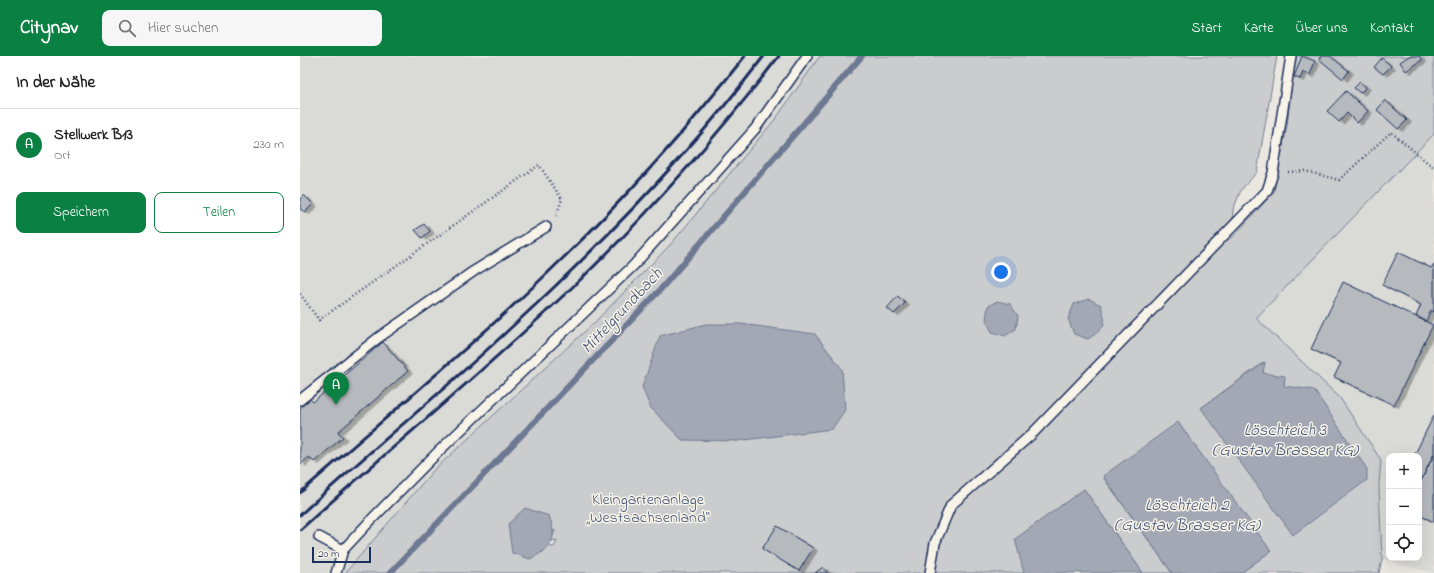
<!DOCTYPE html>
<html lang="de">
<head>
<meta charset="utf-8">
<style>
	body { margin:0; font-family:"Indie Flower",sans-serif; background:#f6f6f6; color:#222 }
	.controls { position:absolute; right:12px; bottom:12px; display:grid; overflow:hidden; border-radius:8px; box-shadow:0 4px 16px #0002 }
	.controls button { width:36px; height:36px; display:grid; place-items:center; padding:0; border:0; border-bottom:1px solid #e0e0e0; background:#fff; color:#222; font:20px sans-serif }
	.scale { position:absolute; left:12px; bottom:10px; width:59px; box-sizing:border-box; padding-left:4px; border:2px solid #1b2f5e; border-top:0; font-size:11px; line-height:14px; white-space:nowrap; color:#1b2f5e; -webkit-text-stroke:3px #f7f3e8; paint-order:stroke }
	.you { position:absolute; left:701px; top:216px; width:14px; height:14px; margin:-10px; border:3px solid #fff; border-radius:50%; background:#1a73e8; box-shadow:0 0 0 6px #1a73e833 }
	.badge { display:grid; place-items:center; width:26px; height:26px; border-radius:50%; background:#0b8043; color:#fff; font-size:13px; font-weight:700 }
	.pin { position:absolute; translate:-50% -33px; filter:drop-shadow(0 1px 2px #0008) }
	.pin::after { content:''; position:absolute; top:21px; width:14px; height:12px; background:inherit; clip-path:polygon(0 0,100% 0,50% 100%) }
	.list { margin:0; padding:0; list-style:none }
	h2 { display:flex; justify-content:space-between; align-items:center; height:52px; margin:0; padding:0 16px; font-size:17px }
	h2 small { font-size:13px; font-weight:400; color:#767676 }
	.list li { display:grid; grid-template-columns:26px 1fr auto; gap:12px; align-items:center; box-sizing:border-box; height:72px; padding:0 16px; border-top:1px solid #e0e0e0 }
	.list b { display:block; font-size:15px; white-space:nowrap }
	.list p { margin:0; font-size:13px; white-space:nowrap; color:#767676 }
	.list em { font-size:13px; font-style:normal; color:#767676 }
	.actions { display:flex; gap:8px; padding:12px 16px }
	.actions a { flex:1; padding:9px 0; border:1px solid #0b8043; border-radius:8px; text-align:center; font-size:14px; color:#0b8043 }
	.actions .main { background:#0b8043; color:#fff }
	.icon { flex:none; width:22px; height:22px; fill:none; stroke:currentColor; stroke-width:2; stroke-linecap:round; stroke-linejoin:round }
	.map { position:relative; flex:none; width:1134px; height:517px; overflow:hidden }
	header { display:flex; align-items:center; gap:24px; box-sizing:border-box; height:56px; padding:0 20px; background:#0b8043; color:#fff }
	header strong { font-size:19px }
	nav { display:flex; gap:22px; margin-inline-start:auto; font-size:14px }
	.search { width:280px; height:36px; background:#f6f6f6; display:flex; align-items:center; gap:10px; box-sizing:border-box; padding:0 14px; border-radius:8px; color:#767676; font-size:15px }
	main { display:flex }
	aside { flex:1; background:#fff }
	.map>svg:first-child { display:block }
	.built { fill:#dadad6; fill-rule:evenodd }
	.green { fill:#cbcccd; stroke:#737e96; fill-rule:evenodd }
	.water { fill:#a3a8b4; stroke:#6d7892 }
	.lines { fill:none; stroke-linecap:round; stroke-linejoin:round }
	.stream { stroke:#6d7892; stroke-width:6 }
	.building { fill:#b6babf; stroke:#1b2f5e; filter:url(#shadow) }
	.service-casing { stroke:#1b2f5e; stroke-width:12 }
	.path { stroke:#1b2f5e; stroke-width:2.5; stroke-dasharray:1 3; stroke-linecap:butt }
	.service { stroke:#f7f3e8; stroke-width:9 }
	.rail { stroke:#1b2f5e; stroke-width:3 }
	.labels { text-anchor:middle; stroke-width:3; stroke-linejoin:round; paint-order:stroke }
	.park-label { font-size:16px; fill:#47567a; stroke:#f7f3e8 }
	.water-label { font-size:17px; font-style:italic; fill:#445378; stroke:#f7f3e8 }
</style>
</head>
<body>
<header>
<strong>Citynav</strong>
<div class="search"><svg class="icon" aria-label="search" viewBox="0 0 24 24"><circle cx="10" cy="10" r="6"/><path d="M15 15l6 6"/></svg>Hier suchen</div>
<nav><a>Start</a><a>Karte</a><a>Über uns</a><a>Kontakt</a></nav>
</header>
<main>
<aside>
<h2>In der Nähe<small></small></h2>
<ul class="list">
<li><span class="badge">A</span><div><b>Stellwerk B13</b><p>Ort</p></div><em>230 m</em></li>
</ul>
<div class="actions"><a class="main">Speichern</a><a>Teilen</a></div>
</aside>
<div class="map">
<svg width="1134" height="517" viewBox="0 0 1134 517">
	<defs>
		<filter id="shadow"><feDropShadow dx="4.5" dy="2.5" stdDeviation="0" flood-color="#0004"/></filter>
	</defs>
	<rect width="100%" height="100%" fill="#eae7e0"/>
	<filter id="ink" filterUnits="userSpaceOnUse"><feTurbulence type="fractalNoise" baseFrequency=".025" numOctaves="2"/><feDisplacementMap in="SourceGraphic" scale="8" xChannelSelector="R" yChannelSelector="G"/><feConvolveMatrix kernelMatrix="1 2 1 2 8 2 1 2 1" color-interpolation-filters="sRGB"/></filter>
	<g filter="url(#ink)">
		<path class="built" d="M0 0H520L477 61 371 188 295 266 133 415 45 517H0Z
			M1134 78V517H1132L1082 503 1079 429 1081 404 956 262ZM1089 400H1119V502H1089Z"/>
		<path class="green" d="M520 0H977L957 116 941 134 933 154 931 183 974 136 987 70 995 0H1134V78L956 262 1040 342 1081 404 1079 429 1082 503 1079 517H941L971 495 803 421 872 517H843L784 433 724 517H45L133 415 295 266 371 188 477 61ZM360 280 469 380 436 385ZM964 306 963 317 984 330 901 352ZM255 474 251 485 257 484 254 491 248 490 242 497Z"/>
		<path class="water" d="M789 243 801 249C807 269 806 271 788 283L774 278 768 263 774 248Z
			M697 245 710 248 718 260 716 273 705 280 692 276 686 264 688 250Z
			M406 268H441L515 278 542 313 545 354 532 373 436 385 382 384 350 351 342 331 360 280Z
			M965 306 963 317 985 320 984 330 1014 334 1067 413V424L993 479 901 352Z
			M878 366 971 495 941 517H872L803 420Z
			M784 433 843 517H724L715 483Z
			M225 452 249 460C258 483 252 492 230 503L212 497 208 468Z"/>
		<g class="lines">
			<path class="stream" d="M90 517 360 234 562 0"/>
		</g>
		<path class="building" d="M1002 0 1015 5 1010 19 1003 16 1000 23 994 21Z
			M1021 0H1030L1049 15 1043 23 1019 3Z
			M1109 0H1119L1122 4 1106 15 1100 6Z
			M1082 2 1091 10 1083 18 1074 11Z
			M1060 26 1066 31 1060 37 1054 32Z
			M1046 35 1068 55 1057 67 1047 57 1039 66 1027 55Z
			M1085 44 1107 64 1098 73 1077 54Z
			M4 139 13 148 5 156 0 153V143Z
			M124 168 130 175 122 182 115 174Z
			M1098 196 1131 212 1134 208V256L1131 254 1126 265 1116 260 1121 249 1082 229Z
			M1043 226 1133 269 1094 349 1034 321 1041 307 1011 293Z
			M598 240 605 247 594 258 587 252Z
			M83 286 108 315 38 376 43 381 14 406 9 401 1 408 0 406V352L10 343 13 346Z
			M1134 359V398L1119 429V400H1114Z
			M1134 398V466L1119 459V429Z
			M477 470 513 492 499 515 462 493Z
			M523 511 527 517H515Z"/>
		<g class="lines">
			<defs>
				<path id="service" d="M0 344 78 282 174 215 246 171
					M19 481 43 494
					M36 517 43 494 72 463 139 395 333 210 455 73 507 0
					M630 517 635 487 651 449 732 378 967 135 973 117 991 0"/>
			</defs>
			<use href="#service" class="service-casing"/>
			<path class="path" d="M988 116 1005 115 1039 124 1091 76 1134 112
				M0 238 19 264 239 109 262 143 256 160"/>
			<use href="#service" class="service"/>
			<path class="rail" d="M0 437C87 360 177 286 260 205 327 141 388 72 445 0
				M0 459C71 394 146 333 216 267 306 184 390 97 464 0
				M0 474C93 390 190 310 281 223 352 154 418 79 479 0"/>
		</g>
	</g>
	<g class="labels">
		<g class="park-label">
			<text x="348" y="448">Kleingartenanlage<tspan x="348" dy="18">„Westsachsenland“</tspan></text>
		</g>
		<g class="water-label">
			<text transform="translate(321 254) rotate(-47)" y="6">Mittelgrundbach</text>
			<text x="985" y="379">Löschteich 3<tspan x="985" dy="20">(Gustav Brasser KG)</tspan></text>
			<text x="887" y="454">Löschteich 2<tspan x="887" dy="20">(Gustav Brasser KG)</tspan></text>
		</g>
	</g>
</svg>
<div class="controls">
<button>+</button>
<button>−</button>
<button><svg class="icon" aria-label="locate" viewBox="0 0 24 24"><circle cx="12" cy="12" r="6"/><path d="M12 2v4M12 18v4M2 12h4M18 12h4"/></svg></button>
</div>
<div class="scale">20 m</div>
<div class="you"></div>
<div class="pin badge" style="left:36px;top:349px">A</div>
</div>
</main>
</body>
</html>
